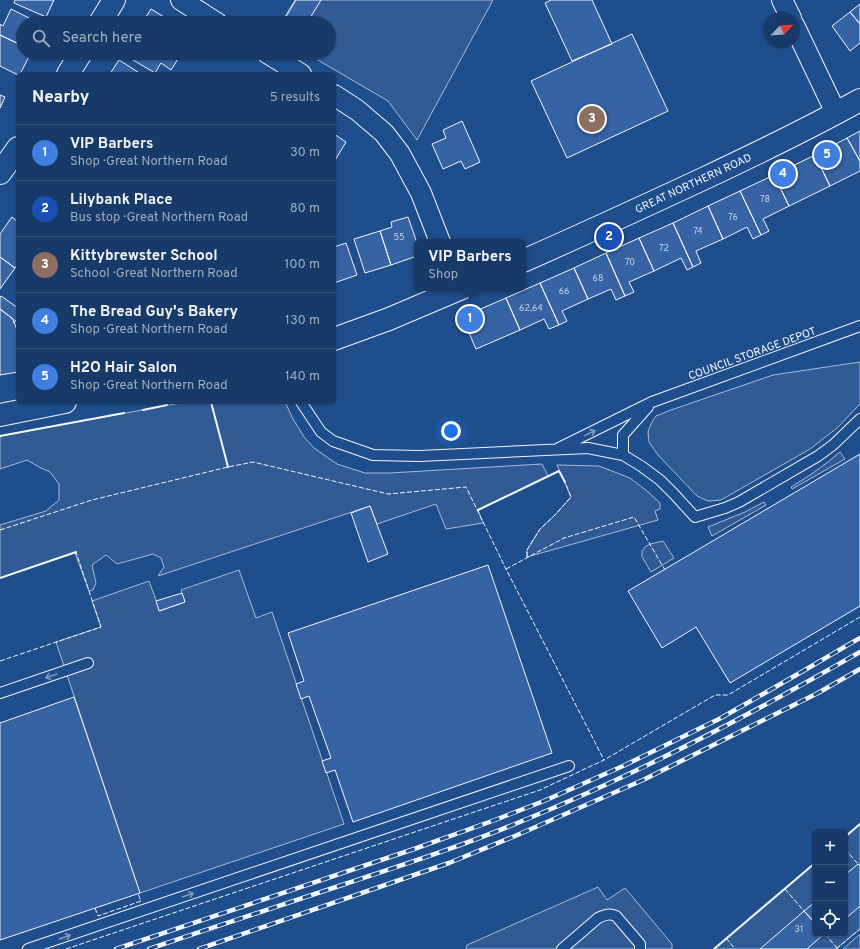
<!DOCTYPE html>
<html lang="en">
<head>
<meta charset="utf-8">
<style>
	body { margin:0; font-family:Overpass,sans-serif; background:#20416f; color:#f1f3f6 }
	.controls { position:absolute; right:12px; bottom:12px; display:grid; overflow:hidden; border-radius:6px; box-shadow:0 1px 3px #0004 }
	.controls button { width:36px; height:36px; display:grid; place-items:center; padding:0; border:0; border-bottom:1px solid #36547d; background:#173a69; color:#f1f3f6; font:20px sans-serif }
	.compass { position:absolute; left:764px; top:12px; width:36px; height:36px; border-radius:50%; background:#173a69; box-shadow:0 1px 3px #0004; rotate:65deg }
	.you { position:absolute; left:451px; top:431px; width:14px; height:14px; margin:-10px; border:3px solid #fff; border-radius:50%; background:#1a73e8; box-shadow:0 0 0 6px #1a73e833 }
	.badge { display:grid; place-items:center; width:26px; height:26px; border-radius:50%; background:#8c9099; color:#fff; font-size:13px; font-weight:700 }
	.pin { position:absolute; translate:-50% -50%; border:2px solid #fff; box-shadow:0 1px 4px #0006 }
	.popup { position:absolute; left:414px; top:239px; width:112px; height:52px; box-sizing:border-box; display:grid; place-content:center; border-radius:6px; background:#173a69; filter:drop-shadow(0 1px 3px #0005); font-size:13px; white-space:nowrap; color:#9eadc0 }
	.popup b { font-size:15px; color:#f1f3f6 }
	.popup::after { content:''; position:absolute; left:50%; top:100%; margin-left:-8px; border:8px solid transparent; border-top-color:#173a69 }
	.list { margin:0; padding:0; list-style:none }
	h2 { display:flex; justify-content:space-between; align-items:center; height:52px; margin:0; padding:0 16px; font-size:17px }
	h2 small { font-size:13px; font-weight:400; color:#9eadc0 }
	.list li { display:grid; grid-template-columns:26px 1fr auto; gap:12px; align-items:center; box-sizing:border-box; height:56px; padding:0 16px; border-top:1px solid #36547d }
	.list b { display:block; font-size:15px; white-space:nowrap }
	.list p { margin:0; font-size:13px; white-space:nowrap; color:#9eadc0 }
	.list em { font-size:13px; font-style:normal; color:#9eadc0 }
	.icon { flex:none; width:22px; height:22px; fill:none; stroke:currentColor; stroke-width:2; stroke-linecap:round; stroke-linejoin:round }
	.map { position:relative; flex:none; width:860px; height:949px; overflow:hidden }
	.search { position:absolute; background:#173a69; box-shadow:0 1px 3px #0004; left:16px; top:16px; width:320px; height:44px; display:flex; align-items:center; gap:10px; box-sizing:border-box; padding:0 14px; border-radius:22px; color:#9eadc0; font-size:15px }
	.panel { position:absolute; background:#173a69; box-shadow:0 1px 3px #0004; left:16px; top:72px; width:320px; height:332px; border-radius:6px }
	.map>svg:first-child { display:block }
	.built { fill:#305b95; stroke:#a8bbd7 }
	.building { fill:#3563a3; stroke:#f2f6ff }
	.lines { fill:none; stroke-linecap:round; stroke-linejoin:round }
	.service-casing { stroke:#f2f6ff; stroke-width:12 }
	.minor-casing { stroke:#f2f6ff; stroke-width:22 }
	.tertiary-casing { stroke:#f2f6ff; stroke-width:24 }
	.primary-casing { stroke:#f2f6ff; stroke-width:24 }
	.service { stroke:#1f4e8c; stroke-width:10 }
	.minor { stroke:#1f4e8c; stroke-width:20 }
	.tertiary { stroke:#1f4e8c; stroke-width:22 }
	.primary { stroke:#1f4e8c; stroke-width:22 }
	.rail-casing { stroke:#f2f6ff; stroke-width:4.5 }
	.rail { stroke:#1f4e8c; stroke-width:3; stroke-dasharray:9; stroke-linecap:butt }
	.fence { stroke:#f2f6ff; stroke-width:1; stroke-dasharray:5 2; stroke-linecap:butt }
	.wall { stroke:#f2f6ff; stroke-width:2 }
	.oneway { stroke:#7e9ac0 }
	.labels { text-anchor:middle; stroke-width:3; stroke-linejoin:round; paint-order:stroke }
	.number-label { font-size:9px; fill:#c3d1e8 }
	.street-label { font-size:11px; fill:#f2f6ff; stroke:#1f4e8c }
</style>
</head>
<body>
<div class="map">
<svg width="860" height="949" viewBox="0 0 860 949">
	<rect width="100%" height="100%" fill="#1f4e8c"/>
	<path class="built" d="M295 0H493L417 140 388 101 306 53H329V23H281Z
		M860 362V404L837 428 810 449 721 500 708 501 697 496 658 455 649 442 648 432 651 424 656 416 671 410 773 375Z
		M186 402H285L293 419 304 437 314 448 337 464 365 473H390L542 464 548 476 478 510 483 523 446 529 436 504 377 524 370 506 158 576 164 567 161 558 153 554 117 564 106 555 92 565 96 583 93 590 89 591 75 553 0 578V525L46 511 59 500V484L50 472 39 467 27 460 0 469V436Z
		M840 452 845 459 792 489 791 487 810 475 828 462Z
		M557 465 599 466 630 478 647 491 660 503V509L655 511 658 520 527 557V550L540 529 555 515 571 497Z
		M764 502 766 505 712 536 708 527 745 512Z
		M663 541 674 558 651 572 642 557V551L645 547 650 544Z
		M239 570 256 618 272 612 344 824 140 893 56 642 101 627 92 601 149 581 160 611 185 602 181 590Z
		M860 824V929L836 949H714L815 863V934H845V837Z
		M598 887 607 900 625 888 672 944V949H466L467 945Z
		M860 934V949H843Z"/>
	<path class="building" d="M15 0H54L46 17 14 3Z
		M296 0H321L307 23H282Z
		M551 0H592L612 44 572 61 545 3Z
		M860 4V24L850 12Z
		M11 9 39 23H23V46L0 35V24L3 26Z
		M151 9 174 23H142Z
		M850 12 860 24V43L850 51 832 26Z
		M632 34 668 111 567 158 531 81Z
		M0 35 23 46V53H31L20 74H18V75L0 66Z
		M124 53H168L178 59 171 70 161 63 155 73 123 54Z
		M168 53H181L178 59Z
		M119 60 141 74H110Z
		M0 95 5 97 0 108Z
		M462 121 480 162 465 169 461 161 443 169 432 144 446 138 443 130Z
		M860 131V161L847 138Z
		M334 134 346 142 334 162Z
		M847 138 860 161V171L830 186 815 155Z
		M815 155 830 186 789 206 774 175Z
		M774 175 789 206 763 219 769 231 761 235 740 191Z
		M740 191 761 235 753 239 747 227 723 239 708 206Z
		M708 206 723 239 696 251 701 263 693 267 673 223Z
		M12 217 18 222V264L15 268 0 257V234Z
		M408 217 417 243V256L391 265 380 231 392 227 391 222Z
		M673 223 693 267 687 270 681 258 654 271 639 238Z
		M380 231 391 265 365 273 354 239Z
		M639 238 654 271 629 282 634 292 625 296 606 253Z
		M346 243 357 275 334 283V247Z
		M606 253 625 296 616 300 611 289 588 299 574 268Z
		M0 257 15 268 0 289Z
		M574 268 588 299 562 311 567 321 559 325 540 283Z
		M540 283 559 325 549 329 544 319 520 330 506 298Z
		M1 296 18 308V317L14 323 13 319 0 309V297Z
		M506 298 520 330 476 349 462 317Z
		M0 309 13 319 18 333V372L0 375Z
		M860 454V606L730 683 696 627 662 648 628 591Z
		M370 506 388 554 368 562 351 513Z
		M488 565 552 753 353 822 335 770 326 773 322 761 331 758 309 696 301 699 296 684 304 681 288 633Z
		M182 593 185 602 159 611 156 601Z
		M74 697 140 893 0 940V723Z
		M858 864 860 866V906L845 919V875Z
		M815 902V923L804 911Z
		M804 911 815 923V934H824L807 949H760Z"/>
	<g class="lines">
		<defs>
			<path id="service" d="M301 402 321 432 333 441 373 455 420 456 588 448 623 455 641 466 660 480 674 494 695 517 725 508 739 502 818 456 833 445 860 419
				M559 448 652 402 860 326
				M623 455V435L648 407
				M0 693 88 663
				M28 949 569 766
				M562 949 598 918C605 915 609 913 616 916L640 944V949"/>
			<path id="minor" d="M181 0 217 23
				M782 0 791 18
				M794 25 836 113
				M267 53 301 74
				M334 95 357 110 384 133 400 154 421 193 440 242"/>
			<path id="tertiary" d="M100 23 114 0
				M68 74 81 53
				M0 173 18 148"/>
			<path id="primary" d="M523 261C584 234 645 206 705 178 758 153 810 128 860 100
				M334 339 389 319 462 288
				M0 415 65 402"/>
		</defs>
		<use href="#service" class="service-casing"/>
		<use href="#minor" class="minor-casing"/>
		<use href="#tertiary" class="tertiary-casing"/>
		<use href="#primary" class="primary-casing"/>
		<use href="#service" class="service"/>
		<use href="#minor" class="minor"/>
		<use href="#tertiary" class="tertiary"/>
		<use href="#primary" class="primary"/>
		<defs>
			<path id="rail" d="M116 949 414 849 495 820 544 801 623 766 721 718 798 674 860 638
				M149 949C214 927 279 906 345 884 406 864 468 844 527 819 642 772 752 714 860 652
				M199 949 449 863 515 836 643 780 818 693 860 669"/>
		</defs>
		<use href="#rail" class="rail-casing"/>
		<use href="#rail" class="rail"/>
		<path class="fence" d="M0 530 92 500 228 467 253 462 388 494 466 487 506 569 604 760
			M527 557V550L540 529 555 515 571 497 565 482
			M506 569 564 538 634 517 665 570
			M0 661 101 627 76 552
			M845 849 858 864
			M785 889 804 911
			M95 908 98 916 141 901 138 894
			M825 934 837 948
			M726 938 735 949
			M66 949 540 790 604 760 715 695H728L860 617
			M836 949 860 929"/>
		<path class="wall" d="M211 402 228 467
			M143 410 167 405
			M0 436 124 413
			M478 510 559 471 565 482
			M0 578 76 552
			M845 837 860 824
			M714 949 815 863"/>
	</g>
	<defs><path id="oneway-shaft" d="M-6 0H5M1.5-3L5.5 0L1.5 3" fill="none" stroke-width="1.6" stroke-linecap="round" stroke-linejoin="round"/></defs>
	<g class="oneway">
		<use href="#oneway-shaft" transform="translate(590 433) rotate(-26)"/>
		<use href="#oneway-shaft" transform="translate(51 676) rotate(162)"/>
		<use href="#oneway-shaft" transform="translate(188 895) rotate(-19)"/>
		<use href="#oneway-shaft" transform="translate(65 937) rotate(-19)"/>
	</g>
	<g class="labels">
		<g class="number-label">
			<text x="765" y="202">78</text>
			<text x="733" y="220">76</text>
			<text x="698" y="234">74</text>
			<text x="399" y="240">55</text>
			<text x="664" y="251">72</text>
			<text x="630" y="265">70</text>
			<text x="598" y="281">68</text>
			<text x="564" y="294">66</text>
			<text x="531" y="311">62,64</text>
			<text x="799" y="932">31</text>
		</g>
		<g class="street-label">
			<text transform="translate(693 183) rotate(-25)" y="4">GREAT NORTHERN ROAD</text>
			<text transform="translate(752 353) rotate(-20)" y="4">COUNCIL STORAGE DEPOT</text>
		</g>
	</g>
</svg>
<div class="controls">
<button>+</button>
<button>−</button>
<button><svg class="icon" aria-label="locate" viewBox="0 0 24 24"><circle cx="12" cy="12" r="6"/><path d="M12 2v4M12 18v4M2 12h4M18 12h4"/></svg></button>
</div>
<svg class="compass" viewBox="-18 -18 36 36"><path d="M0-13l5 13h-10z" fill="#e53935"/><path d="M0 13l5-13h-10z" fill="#9eadc0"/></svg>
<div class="you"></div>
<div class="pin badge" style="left:470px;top:319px;background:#3f7fe0">1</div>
<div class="popup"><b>VIP Barbers</b>Shop</div>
<div class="pin badge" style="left:609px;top:237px;background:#1a4fb4">2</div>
<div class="pin badge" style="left:592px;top:119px;background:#8d6e63">3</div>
<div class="pin badge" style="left:783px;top:174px;background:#3f7fe0">4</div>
<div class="pin badge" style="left:827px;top:155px;background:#3f7fe0">5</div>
<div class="search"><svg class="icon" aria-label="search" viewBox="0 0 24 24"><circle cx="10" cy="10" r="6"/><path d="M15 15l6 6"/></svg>Search here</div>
<section class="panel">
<h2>Nearby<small>5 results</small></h2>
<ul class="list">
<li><span class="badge" style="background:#3f7fe0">1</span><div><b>VIP Barbers</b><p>Shop · Great Northern Road</p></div><em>30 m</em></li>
<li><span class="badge" style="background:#1a4fb4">2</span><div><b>Lilybank Place</b><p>Bus stop · Great Northern Road</p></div><em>80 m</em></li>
<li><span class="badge" style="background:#8d6e63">3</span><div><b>Kittybrewster School</b><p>School · Great Northern Road</p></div><em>100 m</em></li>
<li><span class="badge" style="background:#3f7fe0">4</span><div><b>The Bread Guy's Bakery</b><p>Shop · Great Northern Road</p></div><em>130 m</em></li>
<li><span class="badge" style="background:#3f7fe0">5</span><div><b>H2O Hair Salon</b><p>Shop · Great Northern Road</p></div><em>140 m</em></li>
</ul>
</section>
</div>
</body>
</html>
